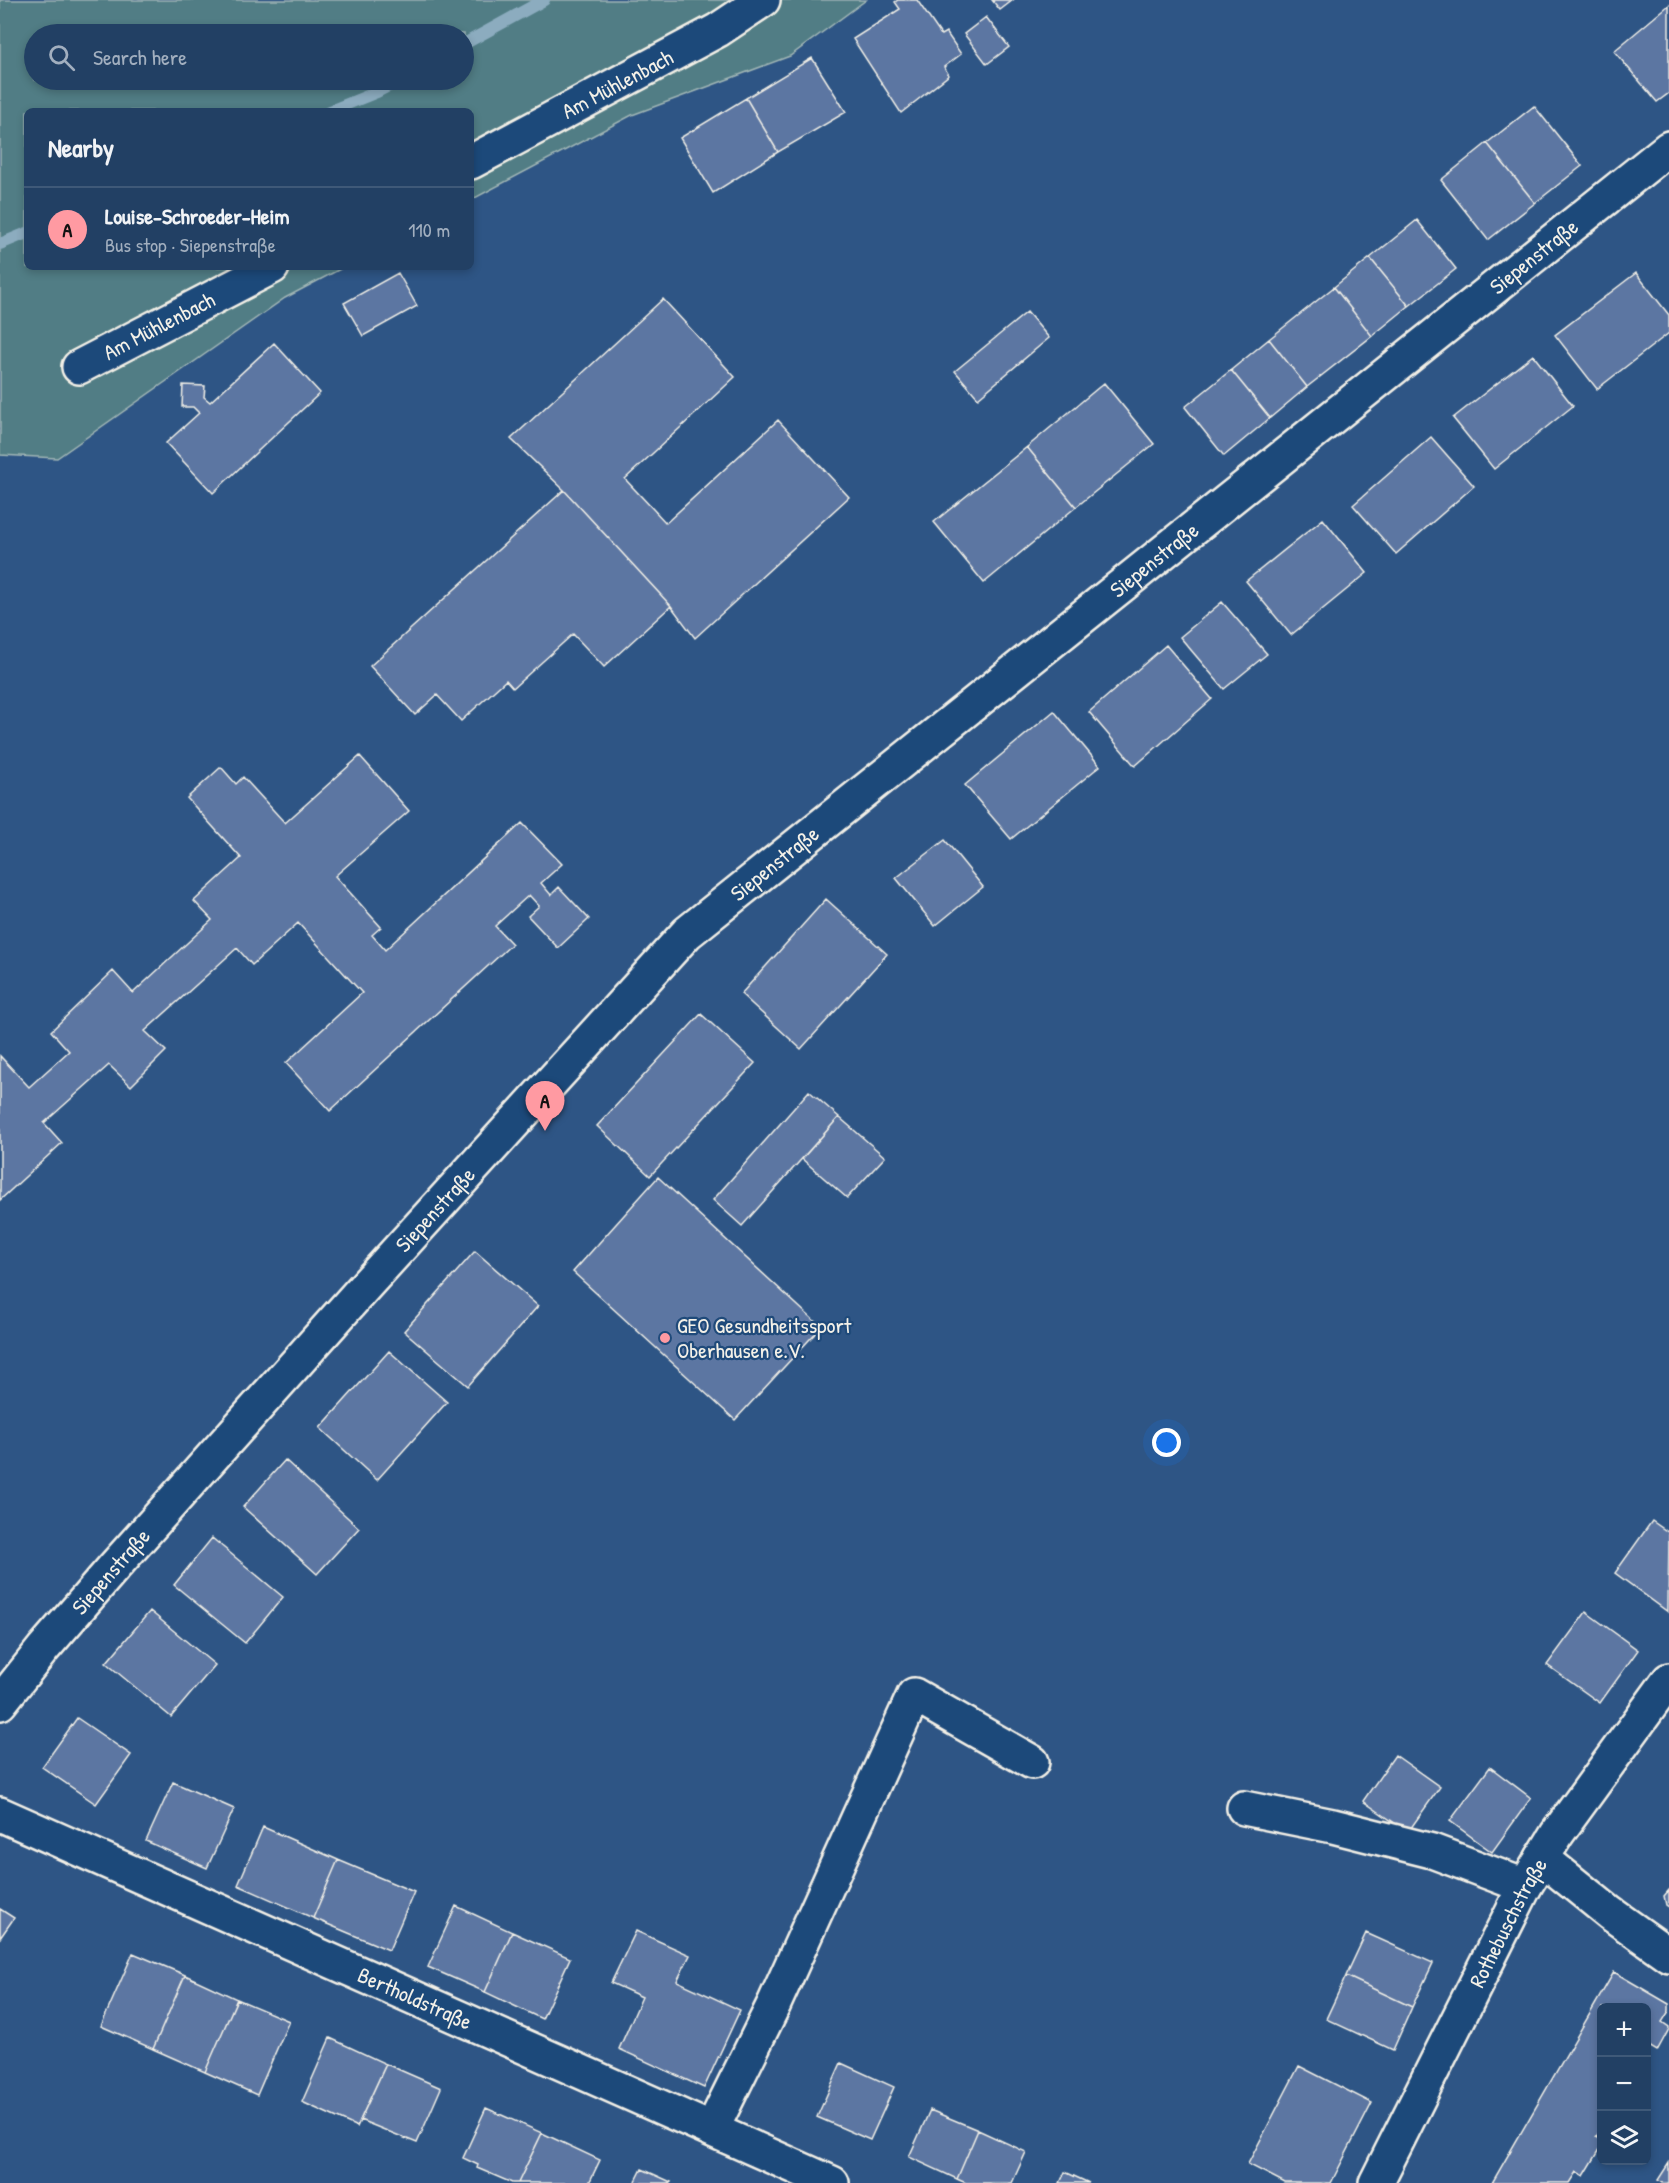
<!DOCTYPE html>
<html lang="en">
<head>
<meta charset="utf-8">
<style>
	body { margin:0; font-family:"Patrick Hand",sans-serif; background:#2e4b6d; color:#f1f3f6 }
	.controls { position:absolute; right:18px; bottom:18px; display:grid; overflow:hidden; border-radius:9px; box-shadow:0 3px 9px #0003 }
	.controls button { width:54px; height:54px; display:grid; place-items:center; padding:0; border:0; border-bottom:2px solid #3f5978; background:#224064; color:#f1f3f6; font:30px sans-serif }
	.you { position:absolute; left:1167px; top:1443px; width:21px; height:21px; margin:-15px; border:4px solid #fff; border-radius:50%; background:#1a73e8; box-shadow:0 0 0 9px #1a73e833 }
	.badge { display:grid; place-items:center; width:39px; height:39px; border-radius:50%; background:#ff9aa2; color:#111; font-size:20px; font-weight:700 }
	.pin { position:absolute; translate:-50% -50px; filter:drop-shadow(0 2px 3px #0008) }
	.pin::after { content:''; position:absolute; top:32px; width:21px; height:18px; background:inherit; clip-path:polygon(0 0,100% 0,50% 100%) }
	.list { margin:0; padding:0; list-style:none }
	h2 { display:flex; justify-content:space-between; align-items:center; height:78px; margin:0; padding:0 24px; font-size:26px }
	h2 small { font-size:20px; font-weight:400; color:#a2afbf }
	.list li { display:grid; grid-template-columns:39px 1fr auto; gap:18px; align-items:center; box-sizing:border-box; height:84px; padding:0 24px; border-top:2px solid #3f5978 }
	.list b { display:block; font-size:22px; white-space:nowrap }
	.list p { margin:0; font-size:20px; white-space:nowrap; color:#a2afbf }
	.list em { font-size:20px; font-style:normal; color:#a2afbf }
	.icon { flex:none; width:33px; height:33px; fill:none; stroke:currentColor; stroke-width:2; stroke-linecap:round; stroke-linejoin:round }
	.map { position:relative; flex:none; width:1669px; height:2183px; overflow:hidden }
	.search { position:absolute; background:#224064; box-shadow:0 3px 9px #0003; left:24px; top:24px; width:450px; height:66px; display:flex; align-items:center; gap:15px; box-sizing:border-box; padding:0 21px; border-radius:33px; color:#a2afbf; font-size:22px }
	.panel { position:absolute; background:#224064; box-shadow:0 3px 9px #0003; left:24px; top:108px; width:450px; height:162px; border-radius:9px }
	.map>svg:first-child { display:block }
	.green { fill:#517d85; stroke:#a2b7b6; stroke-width:1.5; fill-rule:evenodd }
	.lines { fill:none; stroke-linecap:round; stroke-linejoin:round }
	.stream { stroke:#8cacbf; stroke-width:12 }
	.building { fill:#5b76a2; stroke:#f4f1e8; stroke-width:1.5 }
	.minor-casing { stroke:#f4f1e8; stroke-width:38 }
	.minor { stroke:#1f4a7a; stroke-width:33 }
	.poi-dot { fill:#ff9aa2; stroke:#1f4a7a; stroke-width:2 }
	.labels { text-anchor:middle; stroke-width:4.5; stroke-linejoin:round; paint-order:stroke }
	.street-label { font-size:22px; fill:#f4f1e8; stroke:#1f4a7a }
	.poi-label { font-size:22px; fill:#f4f1e8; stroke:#1f4a7a; text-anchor:start }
</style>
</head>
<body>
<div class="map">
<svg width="1669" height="2183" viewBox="0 0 1669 2183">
	<rect width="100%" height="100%" fill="#2e5585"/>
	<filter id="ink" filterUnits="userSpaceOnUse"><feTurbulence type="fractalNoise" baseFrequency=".0167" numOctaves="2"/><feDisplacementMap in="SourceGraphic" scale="12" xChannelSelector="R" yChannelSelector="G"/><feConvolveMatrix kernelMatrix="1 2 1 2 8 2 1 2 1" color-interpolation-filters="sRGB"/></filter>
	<g filter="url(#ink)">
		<path class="green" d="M0 0H866L790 56 632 115 471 200V111H27V267H344L285 298 57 458 0 455ZM34 34H464V80H34Z"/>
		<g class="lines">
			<path class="stream" d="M464 44 544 0
				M330 111 377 92 400 80
				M0 244 27 233"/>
		</g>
		<path class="building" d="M898 0H917L941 35 946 32 961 54 944 67 949 75 901 113 853 39 900 9 895 2Z
			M992 0H1013L1000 10Z
			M1669 5V93L1657 102 1614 51Z
			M986 17 1009 47 987 64 964 34Z
			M812 58 846 112 778 152 746 98Z
			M746 98 778 152 713 193 680 138Z
			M1534 106 1582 166 1535 203 1487 143Z
			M1487 143 1535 203 1488 240 1441 180Z
			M1417 220 1456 269 1409 306 1370 258Z
			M1370 258 1409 306 1372 336 1334 287Z
			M398 273 417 306 363 336 344 303Z
			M1636 273 1669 315V333L1597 389 1555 335Z
			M1334 287 1372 336 1307 387 1269 339Z
			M663 299 735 377 625 479 666 523 778 420 849 497 695 638 671 606 564 490 511 439Z
			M1027 312 1049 338 978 398 955 371Z
			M1269 339 1307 387 1270 418 1231 370Z
			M274 343 320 393 213 493 166 443 199 413 193 407H182L183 385 205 386 204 397 210 402Z
			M1533 355 1573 406 1494 469 1453 418Z
			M1231 370 1270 418 1224 456 1185 407Z
			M1104 383 1154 444 1076 507 1027 447Z
			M1431 437 1474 486 1396 554 1353 505Z
			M1027 447 1076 507 984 583 934 522Z
			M564 490 671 606 604 667 573 634 513 688 506 680 461 721 437 695 415 715 370 666Z
			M1323 519 1367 573 1291 635 1246 581Z
			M1222 602 1267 654 1224 689 1180 637Z
			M1166 645 1212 699 1135 766 1089 712Z
			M1054 711 1100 766 1011 839 965 785Z
			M360 756 409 811 335 876 381 927 372 935 385 950 522 823 562 864 541 883 551 895 559 887 589 919 558 948 528 916 539 906 529 895 495 926 512 944 330 1111 286 1063 362 993 298 923 252 965 237 948 145 1031 166 1051 131 1086 109 1065 44 1123 62 1143 0 1200V1056L29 1087 69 1051 51 1031 113 971 133 993 212 920 194 901 241 858 187 798 221 767 236 784 243 777 285 823Z
			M945 840 983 887 935 926 896 878Z
			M826 899 887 954 801 1049 741 994Z
			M701 1014 755 1063 650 1176 597 1126Z
			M809 1091 839 1117 742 1226 713 1200Z
			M839 1117 885 1157 847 1198 802 1159Z
			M658 1177 821 1327 735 1420 573 1272Z
			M475 1251 538 1306 468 1386 404 1331Z
			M389 1351 447 1402 377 1480 320 1428Z
			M285 1460 359 1528 317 1574 243 1507Z
			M1652 1521 1669 1533 1668 1612 1615 1573Z
			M212 1538 283 1597 245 1643 174 1585Z
			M150 1611 215 1665 171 1717 106 1663Z
			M1586 1612 1638 1650 1600 1703 1547 1665Z
			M77 1718 131 1755 96 1804 42 1767Z
			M1395 1755 1440 1787 1408 1832 1363 1801Z
			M1490 1767 1531 1798 1492 1852 1450 1821Z
			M173 1782 234 1809 207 1868 146 1841Z
			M263 1827 338 1860 313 1918 238 1885Z
			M338 1860 414 1892 389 1950 313 1918Z
			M1669 1890V1907L1666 1905 1664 1896Z
			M456 1906 512 1932 485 1992 428 1967Z
			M0 1909 14 1918 0 1938Z
			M636 1931 690 1955 677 1981 740 2010 704 2088 619 2049 642 1997 611 1983Z
			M512 1932 570 1958 542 2019 485 1992Z
			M1366 1933 1433 1963 1412 2007 1346 1976Z
			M133 1953 185 1975 153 2049 101 2026Z
			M1614 1972 1669 2004V2011L1662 2022 1669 2027V2029L1657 2051 1649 2046 1646 2050V2008H1602V2128L1596 2137 1602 2140V2146L1584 2176 1577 2172 1570 2183H1492Z
			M185 1975 237 1999 205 2072 153 2049Z
			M1346 1976 1412 2007 1393 2050 1326 2019Z
			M237 1999 289 2021 257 2095 205 2072Z
			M330 2038 386 2064 357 2127 302 2102Z
			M841 2063 894 2087 870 2140 817 2117Z
			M386 2064 441 2088 417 2143 360 2120Z
			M1299 2066 1372 2103 1331 2183H1285L1248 2164Z
			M486 2108 542 2133 518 2183H512L477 2168 478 2165 463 2158Z
			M930 2110 978 2130 957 2179 909 2157Z
			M978 2130 1026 2152 1012 2183H966L957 2179Z
			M542 2133 600 2160 589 2183H518Z
			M1669 2163V2183H1662L1658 2180Z
			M642 2169 671 2182 670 2183H635Z
			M1065 2172 1089 2183H1060Z"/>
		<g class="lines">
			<defs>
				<g id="minor">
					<path id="s1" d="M471 162 718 30 763 0"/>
					<path id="s2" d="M79 367 272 267"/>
					<path id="s3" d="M0 1703 43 1649 114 1567 367 1284 687 933 1669 148"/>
					<path d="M1244 1808 1333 1826 1432 1851 1525 1886"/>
					<path id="s4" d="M0 1814 832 2183"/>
					<path d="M1542 1858 1610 1913 1669 1955"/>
					<path d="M712 2129 774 2004 914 1695 1032 1762"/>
					<path id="s5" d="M1376 2183 1525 1886 1557 1834 1669 1680"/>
				</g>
			</defs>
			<use href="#minor" class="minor-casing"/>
			<use href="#minor" class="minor"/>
		</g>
	</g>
	<circle class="poi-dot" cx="665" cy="1338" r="6"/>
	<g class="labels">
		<g class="street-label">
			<text dy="8" stroke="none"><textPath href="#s1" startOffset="166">Am Mühlenbach</textPath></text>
			<text dy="8" stroke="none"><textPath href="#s3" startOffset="2116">Siepenstraße</textPath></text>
			<text dy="8" stroke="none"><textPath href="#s2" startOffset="90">Am Mühlenbach</textPath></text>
			<text dy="8" stroke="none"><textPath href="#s3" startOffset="1630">Siepenstraße</textPath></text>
			<text dy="8" stroke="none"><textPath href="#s3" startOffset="1144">Siepenstraße</textPath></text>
			<text dy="8" stroke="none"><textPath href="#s3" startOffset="658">Siepenstraße</textPath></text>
			<text dy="8" stroke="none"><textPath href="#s3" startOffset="172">Siepenstraße</textPath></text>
			<text dy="8" stroke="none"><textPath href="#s5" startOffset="292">Rothebuschstraße</textPath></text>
			<text dy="8" stroke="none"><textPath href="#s4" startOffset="454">Bertholdstraße</textPath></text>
		</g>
		<g class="poi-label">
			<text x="677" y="1333">GEO Gesundheitssport<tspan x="677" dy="25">Oberhausen e.V.</tspan></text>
		</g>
	</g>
</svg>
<div class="controls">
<button>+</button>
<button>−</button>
<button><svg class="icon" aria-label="layers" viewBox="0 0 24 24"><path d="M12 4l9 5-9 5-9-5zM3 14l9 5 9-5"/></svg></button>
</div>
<div class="you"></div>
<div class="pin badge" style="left:545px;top:1131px">A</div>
<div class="search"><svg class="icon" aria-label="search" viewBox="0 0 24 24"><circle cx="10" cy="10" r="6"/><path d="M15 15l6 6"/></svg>Search here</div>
<section class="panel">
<h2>Nearby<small></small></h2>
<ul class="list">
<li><span class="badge">A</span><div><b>Louise-Schroeder-Heim</b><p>Bus stop · Siepenstraße</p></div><em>110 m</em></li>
</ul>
</section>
</div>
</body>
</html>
